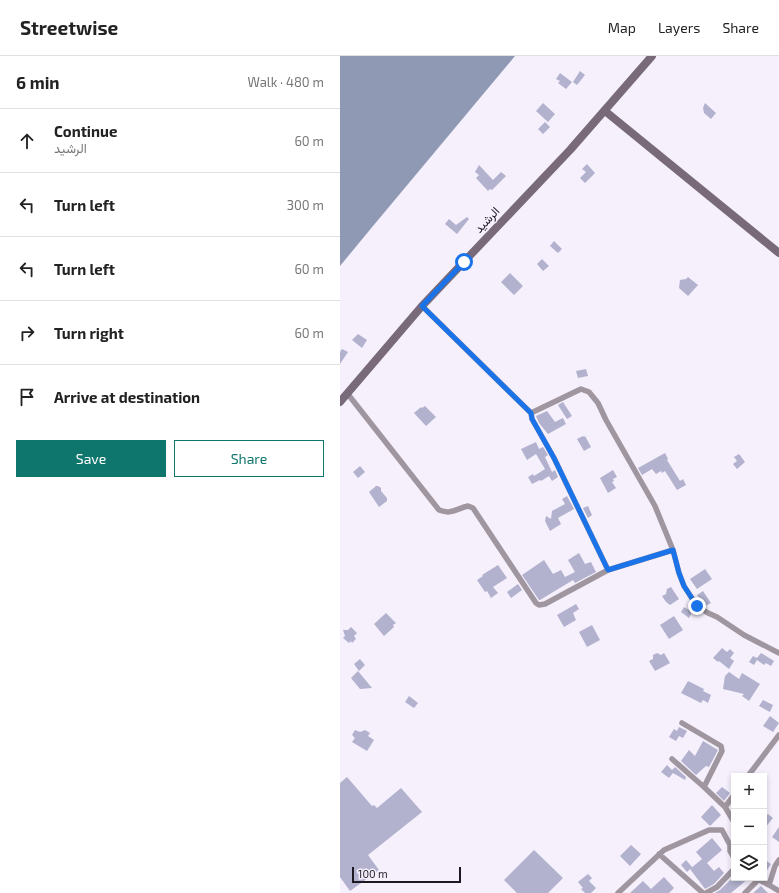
<!DOCTYPE html>
<html lang="en">
<head>
<meta charset="utf-8">
<style>
	body { margin:0; font-family:"Exo 2",Vazirmatn,sans-serif; background:#f6f6f6; color:#222 }
	.controls { position:absolute; right:12px; bottom:12px; display:grid; overflow:hidden; border-radius:0px; box-shadow:0 2px 6px #0003 }
	.controls button { width:36px; height:36px; display:grid; place-items:center; padding:0; border:0; border-bottom:1px solid #e0e0e0; background:#fff; color:#222; font:20px sans-serif }
	.scale { position:absolute; left:12px; bottom:10px; width:109px; box-sizing:border-box; padding-left:4px; border:2px solid #1d1822; border-top:0; font-size:11px; line-height:14px; white-space:nowrap; color:#1d1822; -webkit-text-stroke:3px #f5f0fc; paint-order:stroke }
	.stop { position:absolute; width:12px; height:12px; margin:-9px; border:3px solid #1a73e8; border-radius:50%; background:#fff }
	.stop.end { background:#1a73e8; border-color:#fff; box-shadow:0 1px 4px #0008 }
	.list { margin:0; padding:0; list-style:none }
	h2 { display:flex; justify-content:space-between; align-items:center; height:52px; margin:0; padding:0 16px; font-size:17px }
	h2 small { font-size:13px; font-weight:400; color:#767676 }
	.list li { display:grid; grid-template-columns:26px 1fr auto; gap:12px; align-items:center; box-sizing:border-box; height:64px; padding:0 16px; border-top:1px solid #e0e0e0 }
	.list b { display:block; font-size:15px; white-space:nowrap }
	.list p { margin:0; font-size:13px; white-space:nowrap; color:#767676 }
	.list em { font-size:13px; font-style:normal; color:#767676 }
	.actions { display:flex; gap:8px; padding:12px 16px }
	.actions a { flex:1; padding:9px 0; border:1px solid #0f766e; border-radius:0px; text-align:center; font-size:14px; color:#0f766e }
	.actions .main { background:#0f766e; color:#fff }
	.icon { flex:none; width:22px; height:22px; fill:none; stroke:currentColor; stroke-width:2; stroke-linecap:round; stroke-linejoin:round }
	.map { position:relative; flex:none; width:439px; height:837px; overflow:hidden }
	header { display:flex; align-items:center; gap:24px; box-sizing:border-box; height:56px; padding:0 20px; background:#fff; border-bottom:1px solid #e0e0e0 }
	header strong { font-size:19px }
	nav { display:flex; gap:22px; margin-inline-start:auto; font-size:14px }
	main { display:flex }
	aside { flex:1; background:#fff }
	.map>svg:first-child { display:block }
	.water { fill:#8f99b4 }
	.building { fill:#b2b1ce }
	.lines { fill:none; stroke-linecap:round; stroke-linejoin:round }
	.street { stroke:#a096a0; stroke-width:5.5 }
	.secondary { stroke:#786a79; stroke-width:8 }
	.route { stroke:#1a73e8; stroke-width:5 }
	.labels { text-anchor:middle; stroke-width:3; stroke-linejoin:round; paint-order:stroke }
	.street-label { font-size:12px; fill:#1d1822; stroke:#f5f0fc }
</style>
</head>
<body>
<header>
<strong>Streetwise</strong>
<nav><a>Map</a><a>Layers</a><a>Share</a></nav>
</header>
<main>
<aside>
<h2>6 min<small>Walk · 480 m</small></h2>
<ul class="list">
<li><svg class="icon" aria-label="ahead" viewBox="0 0 24 24"><path d="M12 20V5M6 11l6-6 6 6"/></svg><div><b>Continue</b><p>الرشيد</p></div><em>60 m</em></li>
<li><svg class="icon" aria-label="left" viewBox="0 0 24 24"><path d="M17 20v-9H6M10 6l-5 5 5 5"/></svg><div><b>Turn left</b></div><em>300 m</em></li>
<li><svg class="icon" aria-label="left" viewBox="0 0 24 24"><path d="M17 20v-9H6M10 6l-5 5 5 5"/></svg><div><b>Turn left</b></div><em>60 m</em></li>
<li><svg class="icon" aria-label="right" viewBox="0 0 24 24"><path d="M7 20v-9h11M14 6l5 5-5 5"/></svg><div><b>Turn right</b></div><em>60 m</em></li>
<li><svg class="icon" aria-label="arrive" viewBox="0 0 24 24"><path d="M6 21V4h12l-3 4 3 4H6"/></svg><div><b>Arrive at destination</b></div></li>
</ul>
<div class="actions"><a class="main">Save</a><a>Share</a></div>
</aside>
<div class="map">
<svg width="439" height="837" viewBox="0 0 439 837">
	<rect width="100%" height="100%" fill="#f5f0fc"/>
	<path class="water" d="M0 0H175L33 170 0 210Z"/>
	<path class="building" d="M240 15 245 19 237 29 233 26Z
		M220 17 232 26 226 33 218 27 220 25 216 23Z
		M203 47 215 58 208 66 196 55Z
		M365 47 376 57 371 63 364 57 363 52Z
		M205 66 210 71 203 78 198 73Z
		M247 108 255 117 245 127 240 122 246 116 242 113Z
		M139 109 153 124 161 116 166 120 152 134 150 133 148 135 136 122 139 119 135 116Z
		M127 161 129 163 117 178 105 168 109 163 116 169Z
		M214 185 222 193 218 197 210 190Z
		M202 203 209 210 203 215 197 208Z
		M170 217 183 230 174 239 161 226Z
		M348 221 358 229 348 240 339 232 340 224 346 223Z
		M18 278 27 284 22 292 12 284Z
		M2 293 8 296 0 308V296Z
		M246 313 248 320 238 322 236 315Z
		M223 346 232 360 227 363 218 349Z
		M85 350 96 361 86 370 74 357 81 351 82 352Z
		M207 355 215 366 223 362 226 368 208 378 199 367 196 360Z
		M243 380 244 381 245 380 251 391 244 395 237 383Z
		M196 386 199 393 203 391 208 399 205 401 212 416 215 414 218 421 212 425 209 420 201 425 200 424 192 428 188 421 193 418 194 420 205 413 196 398 187 404 181 393Z
		M325 397 328 403 327 404 340 425 343 423 346 429 337 434 325 415 322 417 321 415 316 418 312 413 302 419 298 412Z
		M399 398 405 406 397 413 393 408 397 405 394 401Z
		M20 410 25 416 18 422 13 416Z
		M273 414 277 421 273 423 274 425 272 426 276 432 268 437 260 422Z
		M36 430H38L41 432V435L47 442V445L39 451 29 436Z
		M227 440 234 453 218 462 221 468 210 475 205 465 206 460 211 463 212 455 225 448 222 443Z
		M248 450 252 459 248 462 243 452Z
		M239 497 245 508 251 506 256 516 235 527 233 524 200 544H199L182 519 204 504 213 518 221 514 225 521 235 516 228 504Z
		M158 509 167 522 153 531 158 537 151 542 147 535 145 536 137 524 143 520 142 519Z
		M365 513 372 523 357 533 350 523Z
		M178 528 182 534 171 542 167 536Z
		M331 531 339 543 330 549 326 546 322 540 326 538 327 533Z
		M363 535 371 547 365 550 357 539Z
		M236 548 239 553 233 557 236 564 224 571 217 559Z
		M344 551 352 556 349 562 341 556Z
		M46 557 56 567 53 569 54 571 44 580 34 568Z
		M334 560 343 574 329 583 320 569Z
		M252 569 260 584 247 591 239 576Z
		M11 571 17 577 14 580 16 583 12 587 11 585 9 587 3 582 5 580 3 574H8Z
		M382 592 387 596 390 593 394 597 390 602 394 605 389 613 379 605 378 606 373 602Z
		M317 597 321 599 324 597 330 607 315 615 309 605 313 603V599Z
		M421 597 434 605 431 610 426 607 424 609 417 604 414 609 409 606 413 600 417 602Z
		M20 603 25 609 19 615 14 608Z
		M18 615 32 632 20 633 11 622Z
		M389 616 399 623 402 617 420 628 409 645 402 640 404 638 383 633 385 620Z
		M348 625 364 633 363 635 371 639 368 647 363 644 361 647 341 637Z
		M69 640 78 647 74 652 65 646Z
		M423 644 433 649 430 656 419 650Z
		M430 660 439 667 433 676 423 670Z
		M339 671 347 675 343 682 339 680 336 685 329 681 334 673 337 675Z
		M15 674 20 676 25 674 30 677 28 680 34 684 27 695 12 686 15 682 12 679Z
		M363 685 378 694 369 711 366 710 356 719 341 705 349 694 355 700Z
		M327 709 332 714 335 711 346 721 345 724 333 717 329 722 321 716Z
		M7 721 32 750 34 749 37 752 61 732 82 756 28 799 39 814 10 835 0 821V727Z
		M382 731 390 737 384 745 376 737Z
		M372 749 381 759 370 770 361 761Z
		M428 758 433 762 424 773V762Z
		M439 771V786L432 781Z
		M372 782 382 794 367 807 374 815 379 811 384 817 374 828 365 833 350 813 347 816 341 809 346 804 352 811 350 813 362 803 356 796Z
		M291 789 301 798 290 810 280 800Z
		M194 794 223 822 208 837H177L164 824Z
		M424 803 431 808 424 819Z
		M248 818 252 822 249 825 256 832 251 837H245L241 833 243 832 238 826Z
		M324 821 334 832 329 837H290L303 825 311 833Z
		M392 822H409L391 837H375L380 834Z
		M421 830 428 837H413Z"/>
	<g class="lines">
		<path class="street" d="M82 250 191 357 192 363 214 402 268 514
			M7 337 99 454C112 459 115 453 128 450L133 452 196 547 199 549 205 548 268 514 333 494
			M191 357 241 333 249 336 258 347 266 364 315 450 333 494 339 517 344 530 357 550 368 557 377 561 404 579 439 597
			M342 667 381 690 382 695 364 731
			M332 703 364 731 385 751
			M408 720 439 679
			M394 739 385 751 394 766
			M394 787 390 789V795L394 802
			M319 798 363 837
			M439 804 435 810 429 829 439 835
			M416 822 429 829
			M278 837 324 794 369 774H382L390 789
			M366 837 377 831 394 813
			M405 837 418 824"/>
		<path class="secondary" d="M265 55 439 197
			M0 346 82 250 230 94 312 0"/>
	</g>
	<g class="lines">
		<path class="route" d="M124 206 82 250 191 357 192 363 214 402 268 514 333 494 339 517 344 530 357 550"/>
	</g>
	<g class="labels">
		<g class="street-label">
			<text transform="translate(147 164) rotate(-47)" y="4">الرشيد</text>
		</g>
	</g>
</svg>
<div class="controls">
<button>+</button>
<button>−</button>
<button><svg class="icon" aria-label="layers" viewBox="0 0 24 24"><path d="M12 4l9 5-9 5-9-5zM3 14l9 5 9-5"/></svg></button>
</div>
<div class="scale">100 m</div>
<div class="stop" style="left:124px;top:206px"></div>
<div class="stop end" style="left:357px;top:550px"></div>
</div>
</main>
</body>
</html>
